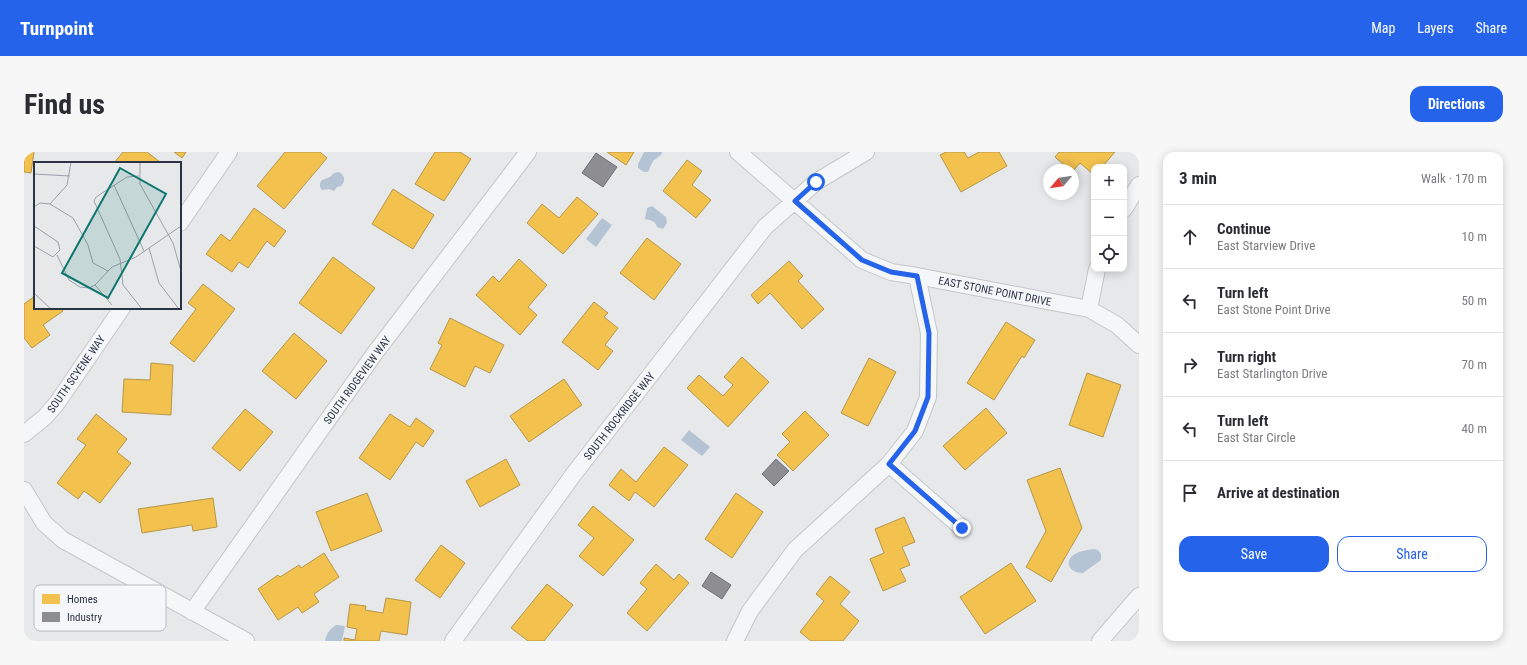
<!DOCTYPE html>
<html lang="en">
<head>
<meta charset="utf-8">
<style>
	body { margin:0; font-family:"Roboto Condensed",sans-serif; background:#f7f7f7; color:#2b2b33 }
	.controls { position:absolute; right:12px; top:12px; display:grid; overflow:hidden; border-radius:8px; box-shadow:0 2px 10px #0003 }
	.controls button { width:36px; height:36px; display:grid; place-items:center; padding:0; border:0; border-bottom:1px solid #e1e1e2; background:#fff; color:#2b2b33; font:20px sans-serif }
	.compass { position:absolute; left:1019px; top:12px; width:36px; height:36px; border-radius:50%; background:#fff; box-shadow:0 2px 10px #0003; rotate:241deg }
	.stop { position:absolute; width:12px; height:12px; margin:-9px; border:3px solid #2563eb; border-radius:50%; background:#fff }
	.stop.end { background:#2563eb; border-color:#fff; box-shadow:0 1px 4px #0008 }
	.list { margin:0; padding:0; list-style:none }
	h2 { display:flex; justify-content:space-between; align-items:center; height:52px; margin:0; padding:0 16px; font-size:17px }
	h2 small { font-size:13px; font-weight:400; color:#7c7c81 }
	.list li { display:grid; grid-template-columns:26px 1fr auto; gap:12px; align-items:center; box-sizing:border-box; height:64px; padding:0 16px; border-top:1px solid #e1e1e2 }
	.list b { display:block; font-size:15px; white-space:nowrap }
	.list p { margin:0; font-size:13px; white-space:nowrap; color:#7c7c81 }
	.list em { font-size:13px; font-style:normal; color:#7c7c81 }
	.actions { display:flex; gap:8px; padding:12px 16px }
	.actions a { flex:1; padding:9px 0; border:1px solid #2563eb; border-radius:12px; text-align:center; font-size:14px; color:#2563eb }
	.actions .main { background:#2563eb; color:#fff }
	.icon { flex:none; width:22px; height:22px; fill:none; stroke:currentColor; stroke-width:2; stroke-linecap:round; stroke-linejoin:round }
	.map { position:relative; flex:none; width:1115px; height:489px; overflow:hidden; border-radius:12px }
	header { display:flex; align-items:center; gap:24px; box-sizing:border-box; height:56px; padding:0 20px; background:#2563eb; color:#fff }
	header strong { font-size:19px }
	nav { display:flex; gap:22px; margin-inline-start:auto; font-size:14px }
	.intro { display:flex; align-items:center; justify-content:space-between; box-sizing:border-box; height:96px; padding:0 24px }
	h1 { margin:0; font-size:28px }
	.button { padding:10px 18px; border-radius:12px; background:#2563eb; color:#fff; font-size:14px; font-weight:700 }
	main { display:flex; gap:24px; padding:0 24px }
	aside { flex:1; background:#fff; border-radius:12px; box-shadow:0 2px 10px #0003 }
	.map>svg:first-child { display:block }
	.water { fill:#b4c4d5 }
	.homes { fill:#f2c14e; stroke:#b6974b }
	.industry { fill:#8d8d92; stroke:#70727b }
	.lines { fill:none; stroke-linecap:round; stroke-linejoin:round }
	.street-casing { stroke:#c4c6c8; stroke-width:18 }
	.street { stroke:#f5f6f7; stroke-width:16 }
	.route { stroke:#2563eb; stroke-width:5 }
	.labels { text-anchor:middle; stroke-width:4; stroke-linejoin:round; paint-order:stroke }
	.street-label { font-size:11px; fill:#2b3445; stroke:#f4f6f9 }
	.inset-road { fill:none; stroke:#9ba0a8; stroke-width:1 }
	.view { fill:#0f766e; fill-opacity:0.15; stroke:#0f766e; stroke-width:2 }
	.inset-edge { fill:none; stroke:#2b3445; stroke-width:2 }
	.key { fill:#f4f6f9; stroke:#b8bcc3; stroke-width:1 }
	.key-label { font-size:11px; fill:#2b3445 }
</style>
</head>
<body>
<header>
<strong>Turnpoint</strong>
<nav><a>Map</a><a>Layers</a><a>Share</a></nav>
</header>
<div class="intro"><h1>Find us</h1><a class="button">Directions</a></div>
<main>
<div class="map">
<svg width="1115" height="489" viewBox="0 0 1115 489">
	<rect width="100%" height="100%" fill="#e6e8ea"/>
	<path class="water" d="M620 0H638L637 3 629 9 624 20H620L614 16V12Z
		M315 20C321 24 322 28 317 34L313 35 310 39 305 37 298 38 296 35V31L298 28 306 25 310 21Z
		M628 54 642 65 643 71 639 77 633 75C631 69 627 68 621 67L623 56Z
		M578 66 588 73 572 95 562 87Z
		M665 278 686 295 678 304 657 288Z
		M1070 397 1074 398 1077 402V408L1059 421C1045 421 1039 409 1051 402 1056 399 1064 398 1070 397Z
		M312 473 321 474 318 489H301C302 482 306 477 312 473Z"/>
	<path class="homes" d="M0 0H10L7 21 0 20Z
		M99 0H123L136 10 135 11H90Z
		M150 0H162L158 6Z
		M261 0H296L303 6 260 57 233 34Z
		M411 0H436L447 7 420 49 391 32Z
		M583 0H610L602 13Z
		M922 0H940L944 6 955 0H975L983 14 937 40 916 3Z
		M1035 0H1091L1078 15H1070V23L1056 11 1049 19V18H1046L1031 5Z
		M663 8 678 19 668 33 687 48 672 66 639 39Z
		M369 37 410 63 389 97 348 72Z
		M553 45 574 62 539 102 503 71 518 52 535 66Z
		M230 56 262 79 250 95 243 89 224 116 215 110 208 120 182 102 197 82 206 89Z
		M623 86 657 112 630 148 596 121Z
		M309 105 351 136 317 182 275 151Z
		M495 107 523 133 504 155 513 163 496 183 452 143 469 124 475 130Z
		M765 109 779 124 774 129 800 157 778 177 746 141 734 152 727 143Z
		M179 132 211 157 170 210 146 191 172 157 164 151Z
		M11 144V156H36L39 159 19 173 26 183 8 196 0 186V152Z
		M570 150 584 161 580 165 594 176 581 193 589 199 574 218 538 190Z
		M426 166 480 193 466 221 451 214 441 235 406 217 418 193 414 191Z
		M982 170 1011 188 1000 206 998 204 970 248 943 231Z
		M270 181 303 209 272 247 238 219Z
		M718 205 745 230 704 275 663 236 675 223 699 244 709 233 700 225Z
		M845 206 872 220 844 274 817 261Z
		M127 211 149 213 147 263 98 260 100 227 126 228Z
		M1063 221 1097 233 1079 285 1045 273Z
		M540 227 558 253 505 290 486 264Z
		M962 256 983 281 941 318 919 294Z
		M221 257 249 280 216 319 188 296Z
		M781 259 805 283 769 319 753 303 766 290 758 282Z
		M72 262 103 287 93 300 107 311 76 351 60 339 54 347 33 331 62 293 53 287Z
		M366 262 386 275 392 266 410 279 399 295 392 290 366 328 335 306Z
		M640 295 664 313 630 355 611 340 605 349 585 333 597 317 612 330Z
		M482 307 496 333 456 355 442 329Z
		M1036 316 1058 376 1027 430 1002 415 1022 379 1003 328Z
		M343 341 358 379 307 399 292 360Z
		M712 341 739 360 708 406 681 387Z
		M189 346 193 375 169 379 168 373 118 381 114 357Z
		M569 354 610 388 579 424 555 404 570 386 554 373Z
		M880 365 891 390 878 395 886 413 876 417 882 429 859 439 846 407 860 401 851 377Z
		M417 393 441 411 416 446 391 428Z
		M300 401 315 425 290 442 295 450 278 461 274 455 254 468 234 437 254 423 256 425 275 413 277 416Z
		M987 411 1012 449 961 482 936 445Z
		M632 412 650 428 655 422 665 431 623 479 603 461 623 437 616 431Z
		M806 424 826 440 816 452 835 469 819 489H787L776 480 800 449 792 442Z
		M523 432 549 453 520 489H504L487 476Z
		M362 446 387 450 383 483 357 479 355 489H320V486L331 488 333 477 323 475 326 452 342 454 341 458 359 461Z"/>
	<path class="industry" d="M572 1 593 15 579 35 558 21Z
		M752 307 765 319 750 334 738 322Z
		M687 420 707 433 698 447 678 434Z"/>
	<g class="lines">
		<defs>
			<path id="street" d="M714 0 838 108 867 120 893 124 1065 157 1093 173 1115 193
				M1100 57 1115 33
				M156 71 205 0
				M1065 157 1073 117
				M0 282 21 265 33 251 98 156
				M865 312 938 376
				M0 338 20 371 39 388 222 489
				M168 460 351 201 504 0
				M429 489 549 323 741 75 792 30 842 0
				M711 489 726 459 771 398 865 312 891 279 904 245 905 181 893 124
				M1076 489 1115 444"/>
		</defs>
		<use href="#street" class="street-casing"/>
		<use href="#street" class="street"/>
	</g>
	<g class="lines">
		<path class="route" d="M792 30 771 49 838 108 867 120 893 124 905 181 904 245 891 279 865 312 938 376"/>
	</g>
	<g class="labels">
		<g class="street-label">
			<text transform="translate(971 139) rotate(11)" y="4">EAST STONE POINT DRIVE</text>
			<text transform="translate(52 222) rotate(-55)" y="4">SOUTH SCYENE WAY</text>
			<text transform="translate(333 228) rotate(-54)" y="4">SOUTH RIDGEVIEW WAY</text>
			<text transform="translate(595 264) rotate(-52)" y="4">SOUTH ROCKRIDGE WAY</text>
		</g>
	</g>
	<g transform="translate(10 10)">
		<rect width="147" height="147" fill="#e6e8ea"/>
		<path class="inset-road" d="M100 0H118M106 1V22L139 81 147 109M0 12 36 14M105 14 93 15 62 35 60 39 86 97 89 123 108 147M80 23 110 89M16 42 39 56 54 83 59 101 74 109M0 45 6 41 16 42 33 23 37 0M0 64 24 80 26 88 19 95 0 84M115 86 125 121 145 147M23 93 35 118 46 125 55 126 61 123 78 105 102 95 147 64M61 123 78 143M0 131 17 147"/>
		<path class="view" d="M86 6 132 32 74 136 28 111Z"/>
		<rect width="147" height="147" class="inset-edge"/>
	</g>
	<rect x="10" y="433" width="132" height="46" rx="6" class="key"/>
	<rect x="18" y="442" width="18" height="10" fill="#f2c14e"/>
	<rect x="18" y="460" width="18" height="10" fill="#8d8d92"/>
	<g class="key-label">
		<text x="43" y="451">Homes</text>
		<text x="43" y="469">Industry</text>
	</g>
</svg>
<div class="controls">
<button>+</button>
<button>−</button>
<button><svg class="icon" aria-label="locate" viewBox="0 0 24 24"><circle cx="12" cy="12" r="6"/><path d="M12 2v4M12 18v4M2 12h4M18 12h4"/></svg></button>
</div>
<svg class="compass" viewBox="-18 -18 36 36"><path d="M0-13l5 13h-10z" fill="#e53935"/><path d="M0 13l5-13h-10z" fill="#7c7c81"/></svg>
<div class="stop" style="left:792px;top:30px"></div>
<div class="stop end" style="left:938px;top:376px"></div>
</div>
<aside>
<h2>3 min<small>Walk · 170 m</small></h2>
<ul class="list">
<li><svg class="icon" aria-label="ahead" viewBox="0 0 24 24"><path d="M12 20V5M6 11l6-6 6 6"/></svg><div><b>Continue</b><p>East Starview Drive</p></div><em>10 m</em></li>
<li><svg class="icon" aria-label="left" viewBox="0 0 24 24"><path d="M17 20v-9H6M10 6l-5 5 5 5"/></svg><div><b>Turn left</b><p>East Stone Point Drive</p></div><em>50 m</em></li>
<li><svg class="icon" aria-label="right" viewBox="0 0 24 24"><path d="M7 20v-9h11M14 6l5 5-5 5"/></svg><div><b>Turn right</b><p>East Starlington Drive</p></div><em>70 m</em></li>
<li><svg class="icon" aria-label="left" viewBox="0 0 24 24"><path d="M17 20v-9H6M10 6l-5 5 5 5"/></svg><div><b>Turn left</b><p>East Star Circle</p></div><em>40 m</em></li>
<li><svg class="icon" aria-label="arrive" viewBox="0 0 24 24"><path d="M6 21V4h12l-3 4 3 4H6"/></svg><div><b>Arrive at destination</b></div></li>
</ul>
<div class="actions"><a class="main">Save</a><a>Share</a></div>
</aside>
</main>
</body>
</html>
